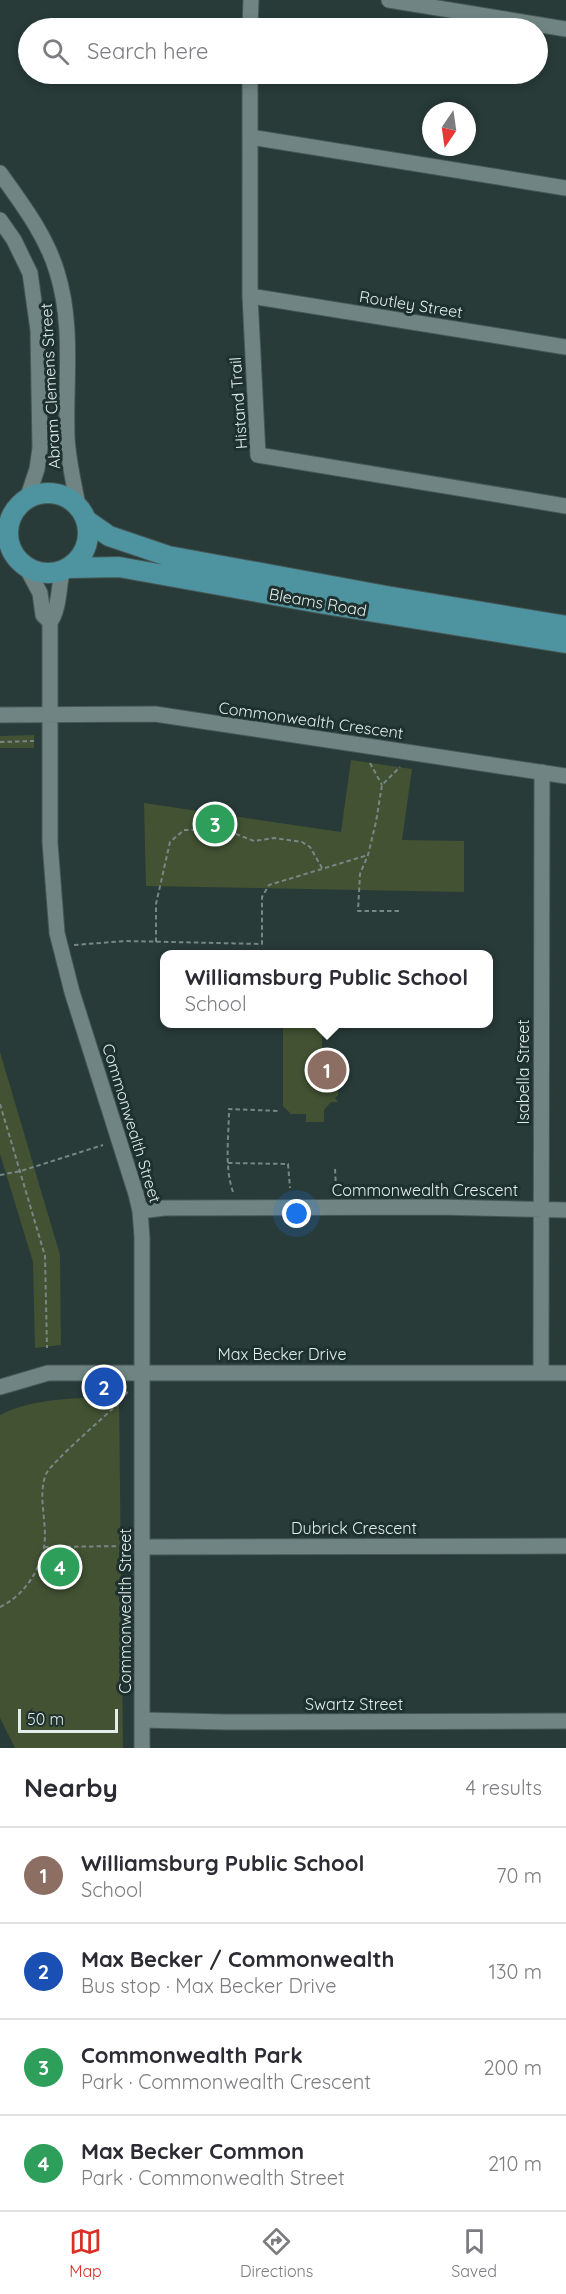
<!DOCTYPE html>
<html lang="en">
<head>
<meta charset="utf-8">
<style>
	body { margin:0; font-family:Quicksand,sans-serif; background:#f2f2f3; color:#2b2b33 }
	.compass { position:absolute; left:422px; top:102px; width:54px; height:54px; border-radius:50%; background:#fff; box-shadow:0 3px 9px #0003; rotate:193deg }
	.scale { position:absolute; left:18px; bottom:15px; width:100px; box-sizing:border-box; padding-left:6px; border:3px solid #e1eceb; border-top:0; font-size:16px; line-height:21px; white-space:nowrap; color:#e1eceb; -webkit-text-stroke:4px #1e312f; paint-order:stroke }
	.you { position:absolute; left:297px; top:1214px; width:21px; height:21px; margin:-15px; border:4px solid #fff; border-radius:50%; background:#1a73e8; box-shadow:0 0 0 9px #1a73e833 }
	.badge { display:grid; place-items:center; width:39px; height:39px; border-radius:50%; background:#d93025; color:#fff; font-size:20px; font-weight:700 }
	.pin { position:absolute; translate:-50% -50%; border:3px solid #fff; box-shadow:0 2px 6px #0006 }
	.popup { position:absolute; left:160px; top:950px; width:333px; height:78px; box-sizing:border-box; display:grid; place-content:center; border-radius:12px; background:#fff; filter:drop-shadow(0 2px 4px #0005); font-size:20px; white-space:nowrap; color:#7c7c81 }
	.popup b { font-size:22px; color:#2b2b33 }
	.popup::after { content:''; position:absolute; left:50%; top:100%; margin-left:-12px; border:12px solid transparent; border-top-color:#fff }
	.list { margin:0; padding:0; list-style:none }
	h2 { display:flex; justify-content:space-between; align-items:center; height:78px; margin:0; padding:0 24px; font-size:26px }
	h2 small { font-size:20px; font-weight:400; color:#7c7c81 }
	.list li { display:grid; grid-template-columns:39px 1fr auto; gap:18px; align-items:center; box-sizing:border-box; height:96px; padding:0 24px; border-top:2px solid #e1e1e2 }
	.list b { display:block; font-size:22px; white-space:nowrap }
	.list p { margin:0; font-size:20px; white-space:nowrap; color:#7c7c81 }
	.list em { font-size:20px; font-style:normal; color:#7c7c81 }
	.icon { flex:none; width:33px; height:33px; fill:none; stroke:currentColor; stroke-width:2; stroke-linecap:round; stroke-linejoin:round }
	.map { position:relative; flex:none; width:566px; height:1748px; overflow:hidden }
	.search { position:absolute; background:#fff; box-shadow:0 3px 9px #0003; left:18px; right:18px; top:18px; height:66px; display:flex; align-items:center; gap:15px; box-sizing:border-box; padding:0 21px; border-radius:33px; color:#7c7c81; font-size:22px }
	.sheet { height:462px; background:#fff }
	nav { display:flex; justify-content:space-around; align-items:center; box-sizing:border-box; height:84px; border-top:2px solid #e1e1e2; background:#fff; font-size:16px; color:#7c7c81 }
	nav a { display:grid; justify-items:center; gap:3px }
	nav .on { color:#d93025 }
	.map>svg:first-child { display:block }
	.green { fill:#425233 }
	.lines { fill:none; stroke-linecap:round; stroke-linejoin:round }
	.minor-casing { stroke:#465755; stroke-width:17 }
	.major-casing { stroke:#465755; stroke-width:22 }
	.path { stroke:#778785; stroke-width:2; stroke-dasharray:4.5 3; stroke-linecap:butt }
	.minor { stroke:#708583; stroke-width:15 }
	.major { stroke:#4e93a0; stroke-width:20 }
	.labels { text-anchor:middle; stroke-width:6; stroke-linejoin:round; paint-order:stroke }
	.street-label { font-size:16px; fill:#e1eceb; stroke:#1e312f }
</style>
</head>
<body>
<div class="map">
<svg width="566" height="1748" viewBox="0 0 566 1748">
	<rect width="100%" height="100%" fill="#283b39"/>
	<path class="green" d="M34 735V748H0V736Z
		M351 760 412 769 402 840 464 841V892L146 886 144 803 341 832Z
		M283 1024H338V1031H322V1069H338V1095L335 1098 338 1102H331L324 1110V1122H306V1114H291L283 1106Z
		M0 1052 60 1255 61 1345 35 1348 33 1262 0 1154Z
		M119 1397 123 1748H15L0 1718V1415C35 1397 81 1398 119 1397Z"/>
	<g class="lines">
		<defs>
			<path id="minor" d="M389 0 566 29
				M250 28 251 0
				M250 74V296L258 455 566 506
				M250 137 566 188
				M0 173C22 204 46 235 57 272 74 326 65 382 67 437 68 460 74 483 78 506
				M0 220 14 240 30 273 38 330 40 448 37 469 27 499
				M250 296 566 347
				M26 567 40 593 43 615 50 622
				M62 571C59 586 59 611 50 622V843L57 933 72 992 136 1194 140 1211 142 1237V1748
				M0 715 155 714 566 776
				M140 1211 164 1208 436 1207 566 1210
				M541 1372 542 772
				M0 1387 48 1373H566
				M143 1547 566 1546
				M142 1720 226 1722 566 1721"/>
			<path id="major" d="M8 533a40 40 0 1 1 80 0a40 40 0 1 1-80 0Z
				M86 520 109 536 168 556 386 596 566 626
				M69 568 119 567 319 603 566 643"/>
		</defs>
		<use href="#minor" class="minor-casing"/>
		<use href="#major" class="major-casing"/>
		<path class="path" d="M0 742 34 741
			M370 763 382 785
			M399 911H358L360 874 368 855 376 822 382 785 400 767
			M156 942V904L170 842 184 830H226L254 841 274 838 302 842 310 847 322 868
			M74 945 125 941 262 944V897L269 885 368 855
			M0 1104 45 1256 47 1348
			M228 1163 288 1164 290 1188
			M335 1169 336 1187
			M0 1175 21 1171 103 1145
			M233 1192C224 1166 229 1136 229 1109L280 1111
			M44 1547 127 1546
			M0 1607C23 1596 39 1573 44 1547 48 1523 37 1497 46 1474 50 1464 106 1415 118 1404L128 1391"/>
		<use href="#minor" class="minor"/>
		<use href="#major" class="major"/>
	</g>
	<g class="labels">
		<g class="street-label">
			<text transform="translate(411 304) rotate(9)" y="6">Routley Street</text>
			<text transform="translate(50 386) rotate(-93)" y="6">Abram Clemens Street</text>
			<text transform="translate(238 403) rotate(-94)" y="6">Histand Trail</text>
			<text transform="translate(318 602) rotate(10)" y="6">Bleams Road</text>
			<text transform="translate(311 720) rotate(8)" y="6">Commonwealth Crescent</text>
			<text transform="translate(523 1072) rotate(-90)" y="6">Isabella Street</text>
			<text transform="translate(132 1123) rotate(73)" y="6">Commonwealth Street</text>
			<text x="425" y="1196">Commonwealth Crescent</text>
			<text x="282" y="1360">Max Becker Drive</text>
			<text x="354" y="1534">Dubrick Crescent</text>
			<text transform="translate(125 1611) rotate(-90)" y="6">Commonwealth Street</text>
			<text x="354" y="1710">Swartz Street</text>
		</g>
	</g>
</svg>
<svg class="compass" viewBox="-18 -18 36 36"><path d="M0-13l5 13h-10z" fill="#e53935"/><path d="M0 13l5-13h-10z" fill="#7c7c81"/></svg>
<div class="scale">50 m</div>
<div class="you"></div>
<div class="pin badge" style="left:327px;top:1070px;background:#8d6e63">1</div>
<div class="popup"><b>Williamsburg Public School</b>School</div>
<div class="pin badge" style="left:104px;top:1387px;background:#1a4fb4">2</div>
<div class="pin badge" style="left:215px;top:824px;background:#2e9e5b">3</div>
<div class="pin badge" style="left:60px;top:1567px;background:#2e9e5b">4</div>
<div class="search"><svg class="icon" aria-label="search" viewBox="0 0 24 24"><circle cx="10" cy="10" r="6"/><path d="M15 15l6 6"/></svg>Search here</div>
</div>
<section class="sheet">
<h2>Nearby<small>4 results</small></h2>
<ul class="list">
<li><span class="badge" style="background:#8d6e63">1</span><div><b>Williamsburg Public School</b><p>School</p></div><em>70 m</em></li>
<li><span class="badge" style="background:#1a4fb4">2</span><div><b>Max Becker / Commonwealth</b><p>Bus stop · Max Becker Drive</p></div><em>130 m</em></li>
<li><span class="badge" style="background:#2e9e5b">3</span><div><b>Commonwealth Park</b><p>Park · Commonwealth Crescent</p></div><em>200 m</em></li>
<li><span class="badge" style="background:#2e9e5b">4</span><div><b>Max Becker Common</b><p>Park · Commonwealth Street</p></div><em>210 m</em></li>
</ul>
</section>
<nav>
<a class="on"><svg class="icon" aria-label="map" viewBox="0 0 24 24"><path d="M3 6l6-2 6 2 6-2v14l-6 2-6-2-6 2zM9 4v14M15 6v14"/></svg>Map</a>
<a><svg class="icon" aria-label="directions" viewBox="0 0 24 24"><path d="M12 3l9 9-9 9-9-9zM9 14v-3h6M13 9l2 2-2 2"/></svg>Directions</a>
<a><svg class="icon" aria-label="saved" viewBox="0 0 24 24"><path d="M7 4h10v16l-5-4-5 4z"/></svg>Saved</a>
</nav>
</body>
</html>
